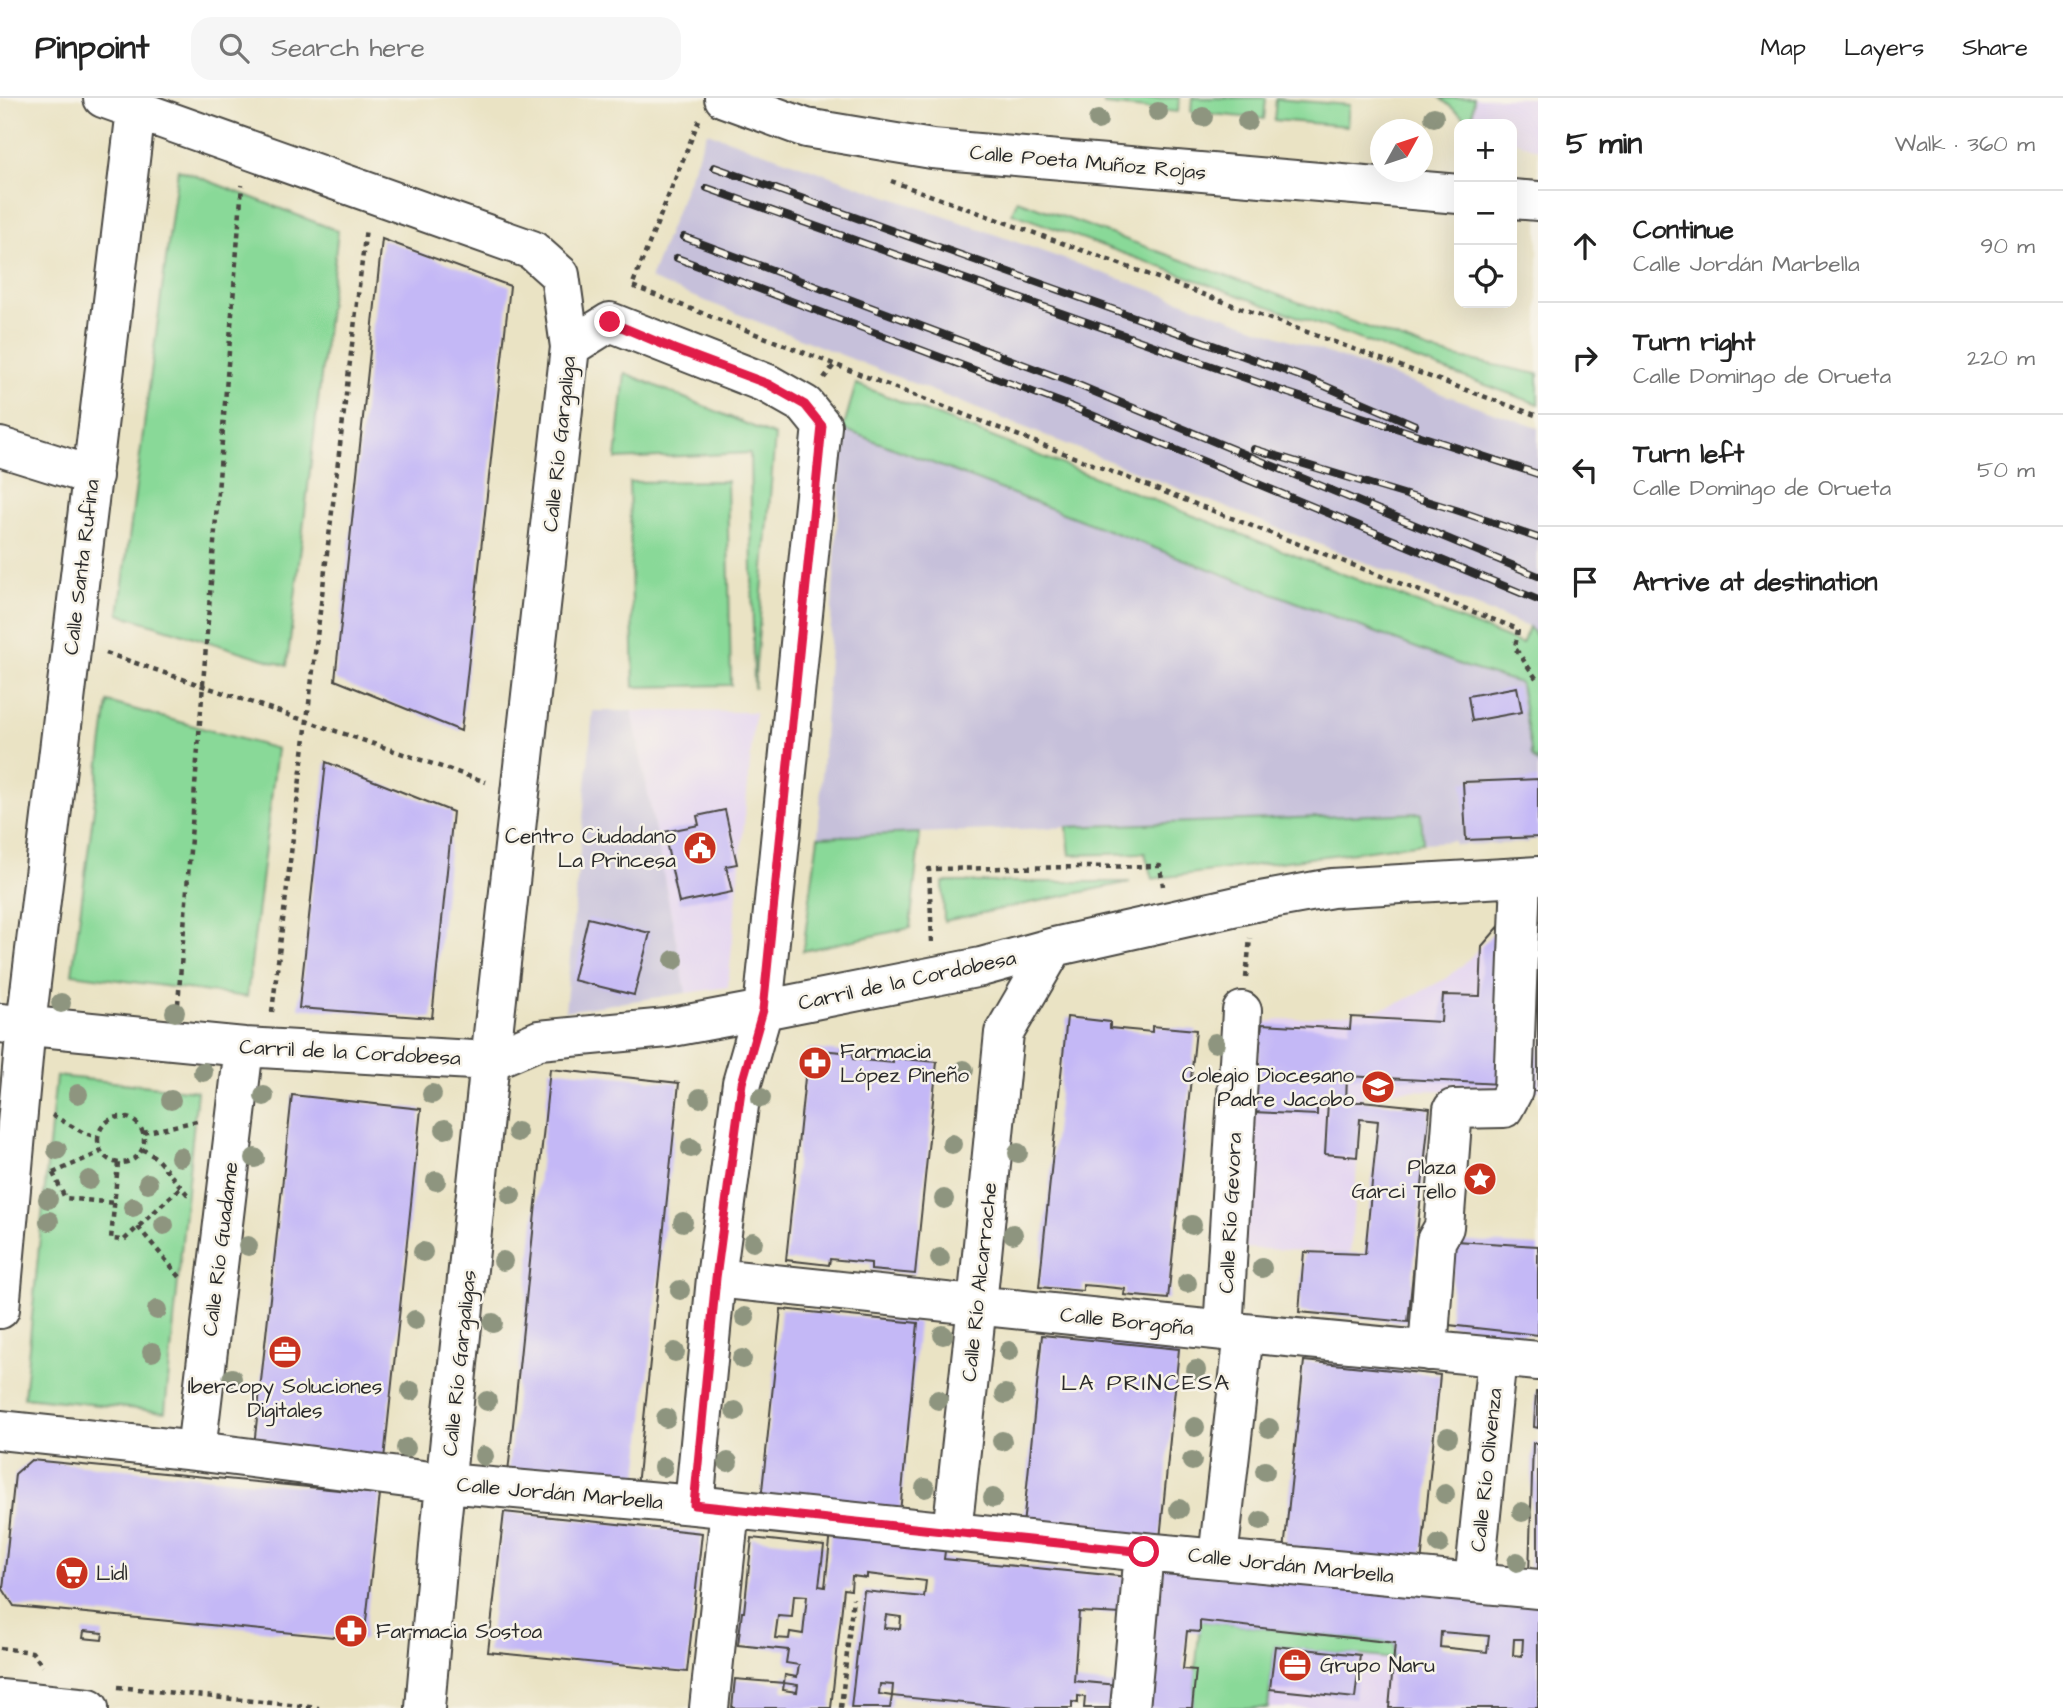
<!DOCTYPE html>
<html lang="en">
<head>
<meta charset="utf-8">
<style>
	body { margin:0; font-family:"Architects Daughter",sans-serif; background:#f6f6f6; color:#222 }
	.controls { position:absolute; right:21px; top:21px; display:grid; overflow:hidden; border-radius:14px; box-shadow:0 7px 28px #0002 }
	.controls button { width:63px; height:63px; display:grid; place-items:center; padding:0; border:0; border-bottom:2px solid #e0e0e0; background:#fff; color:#222; font:35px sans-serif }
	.compass { position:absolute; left:1370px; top:21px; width:63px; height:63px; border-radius:50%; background:#fff; box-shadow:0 7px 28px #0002; rotate:50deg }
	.stop { position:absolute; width:21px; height:21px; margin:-16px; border:5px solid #e11d48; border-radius:50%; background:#fff }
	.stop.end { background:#e11d48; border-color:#fff; box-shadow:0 2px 7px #0008 }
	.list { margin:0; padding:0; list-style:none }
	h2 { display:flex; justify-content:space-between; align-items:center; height:91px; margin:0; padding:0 28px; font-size:30px }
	h2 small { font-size:23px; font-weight:400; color:#767676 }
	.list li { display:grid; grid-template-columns:46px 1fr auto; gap:21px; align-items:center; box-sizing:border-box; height:112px; padding:0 28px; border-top:2px solid #e0e0e0 }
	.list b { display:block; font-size:26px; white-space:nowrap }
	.list p { margin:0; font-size:23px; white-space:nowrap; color:#767676 }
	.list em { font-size:23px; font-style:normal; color:#767676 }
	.icon { flex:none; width:38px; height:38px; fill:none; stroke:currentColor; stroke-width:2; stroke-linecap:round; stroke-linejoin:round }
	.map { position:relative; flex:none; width:1538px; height:1610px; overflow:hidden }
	header { display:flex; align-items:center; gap:42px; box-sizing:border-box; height:98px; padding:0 35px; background:#fff; border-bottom:2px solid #e0e0e0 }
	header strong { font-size:33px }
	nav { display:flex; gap:38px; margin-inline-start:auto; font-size:24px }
	.search { width:490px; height:63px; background:#f6f6f6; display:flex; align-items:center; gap:18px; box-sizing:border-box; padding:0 24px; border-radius:21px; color:#767676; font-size:26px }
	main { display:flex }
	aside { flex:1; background:#fff }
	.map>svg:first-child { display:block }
	.built { fill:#e3d3f2 }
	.industrial { fill:#c6c0da }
	.green { fill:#89d998; stroke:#5a8262; stroke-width:2 }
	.building { fill:#c4b8f6; fill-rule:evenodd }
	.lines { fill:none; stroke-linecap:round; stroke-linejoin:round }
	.minor-casing { stroke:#484742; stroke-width:42 }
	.major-casing { stroke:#484742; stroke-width:42 }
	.path { stroke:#484742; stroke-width:4.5; stroke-dasharray:5 5; stroke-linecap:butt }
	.minor { stroke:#fff; stroke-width:38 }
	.major { stroke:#fff; stroke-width:38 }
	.rail-casing { stroke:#2b2b2b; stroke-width:8 }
	.rail { stroke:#f7f3e8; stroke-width:5; stroke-dasharray:16; stroke-linecap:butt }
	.tree { fill:#8e957f }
	.route { stroke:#e11d48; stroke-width:9 }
	.labels { text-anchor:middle; stroke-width:5; stroke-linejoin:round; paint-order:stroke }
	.street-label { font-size:21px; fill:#2b2b2b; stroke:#f7f3e8 }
	.poi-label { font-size:21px; fill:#2b2b2b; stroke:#f7f3e8; text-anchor:start }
	.neighbourhood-label { font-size:23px; letter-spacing:2px; fill:#2b2b2b; stroke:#f7f3e8 }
</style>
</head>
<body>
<header>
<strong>Pinpoint</strong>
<div class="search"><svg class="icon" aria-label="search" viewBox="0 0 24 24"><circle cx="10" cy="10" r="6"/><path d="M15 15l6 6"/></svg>Search here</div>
<nav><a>Map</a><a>Layers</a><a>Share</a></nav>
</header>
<main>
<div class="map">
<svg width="1538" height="1610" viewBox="0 0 1538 1610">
	<rect width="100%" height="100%" fill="#f7f3e8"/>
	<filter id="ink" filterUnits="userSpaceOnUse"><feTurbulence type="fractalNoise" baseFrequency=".0143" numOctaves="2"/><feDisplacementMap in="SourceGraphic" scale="14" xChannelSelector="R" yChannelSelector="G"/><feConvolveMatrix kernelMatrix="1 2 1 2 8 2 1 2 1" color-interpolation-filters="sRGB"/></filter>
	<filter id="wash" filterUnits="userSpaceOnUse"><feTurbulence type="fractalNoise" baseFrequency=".00686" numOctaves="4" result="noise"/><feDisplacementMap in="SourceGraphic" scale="28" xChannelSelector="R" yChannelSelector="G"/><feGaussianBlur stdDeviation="1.57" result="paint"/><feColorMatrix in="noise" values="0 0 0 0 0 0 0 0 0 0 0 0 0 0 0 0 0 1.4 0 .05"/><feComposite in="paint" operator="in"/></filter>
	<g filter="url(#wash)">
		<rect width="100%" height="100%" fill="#eae3c4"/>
		<path class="built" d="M1474 0H1538V52L1512 42V26H1472Z
			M632 613 755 614 728 889 686 895Z
			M1502 825 1500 993 1363 992 1350 1155 1239 1150 1262 924 1354 915 1379 911 1401 904 1445 881 1463 867Z
			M1200 1523 1395 1545 1389 1610H1192Z"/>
		<path class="industrial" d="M707 34 1538 330V541L1528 529 650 181Z
			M843 331 1466 569 1520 585 1532 658 1538 665V741L1530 742 1527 745 1455 747 1454 743 1423 745 1421 715 818 739Z
			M593 613H632L686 895 565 913Z"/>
		<path class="green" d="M1105 0H1179L1178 14 1104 7Z
			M1192 0H1266L1264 21 1191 14Z
			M1440 0H1474L1472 26Z
			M1276 1 1349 7 1347 28 1274 22Z
			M178 71 338 133 287 568 119 516Z
			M1017 102 1441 256 1538 276V306L1012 115Z
			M625 275 775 338 754 591 750 355 616 361Z
			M856 286 1522 546 1529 529 1538 541V665L1532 658 1520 585 1466 569 843 331Z
			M727 383 731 587 634 589 629 384Z
			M108 604 277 651 247 899 72 876Z
			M1421 715 1423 745 1152 781 1145 755 1070 757 1067 729Z
			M920 735 910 830 803 853 818 739Z
			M943 784H1130L944 823Z
			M56 978 197 993 165 1314 24 1299Z
			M1200 1523 1395 1545 1393 1561 1275 1548 1268 1610H1192Z"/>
		<g id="blocks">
			<path class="building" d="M382 141 510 188 461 633 335 582Z
				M1517 589 1522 614 1472 623 1468 598Z
				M326 664 453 714 432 920 299 910Z
				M1538 681V739L1466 742 1463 684Z
				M725 712 737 766 726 768 732 794 679 805 664 734 699 727 697 718Z
				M588 820 650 835 634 897 573 882Z
				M1538 821V993H1527Z
				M1502 825 1500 986 1347 978 1346 1004H1362V1003L1430 1010 1408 1224 1299 1214 1304 1154 1365 1156 1378 1023 1360 1021 1357 1059 1325 1056 1328 1003H1317V1017L1253 1014 1262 926 1350 931 1351 919 1441 924 1443 897 1480 898 1482 848Z
				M1067 919 1110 924V930L1152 934V928L1196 932 1168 1201 1124 1197 1125 1191 1096 1188 1083 1187V1193L1039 1189Z
				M808 951 853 955V961L893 965V960L937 964 915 1176 871 1172V1165L830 1161 829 1167 786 1162Z
				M550 971 679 985 637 1388 508 1375Z
				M292 997 421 1011 384 1361 254 1348Z
				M1455 1143 1538 1148V1237L1449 1227Z
				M781 1211 918 1225 900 1415 761 1402Z
				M1042 1237 1179 1251 1160 1441 1023 1428Z
				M1304 1263 1440 1277 1421 1467 1284 1453Z
				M1536 1294H1538V1330L1534 1329Z
				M1533 1345H1538V1478L1529 1477Z
				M31 1362 380 1396 364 1542 14 1508 3 1491 15 1376Z
				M504 1414 702 1435 687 1574 488 1554Z
				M831 1434 946 1445 944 1461 1128 1479 1124 1516 1079 1514 1074 1583 1117 1587 1115 1610H1084L1085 1599 1078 1598V1605L1072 1604V1610H1014L892 1598 890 1610H851L864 1493 924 1499 926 1483 867 1476V1480L852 1478 851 1492 844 1491 831 1610H732L735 1581 784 1585 783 1592 797 1594 798 1587 784 1585 785 1577 797 1579 799 1567 786 1565 788 1552 738 1547 742 1514H744L752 1440 824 1448 819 1488 825 1489ZM794 1497 807 1498 803 1536 790 1534 789 1541 775 1540 778 1518 792 1519ZM886 1517 901 1519 900 1531 884 1530ZM880 1586 893 1587 892 1598 879 1596Z
				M1155 1466 1538 1503V1610H1389L1395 1545 1200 1523V1534L1187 1533 1183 1571 1196 1572 1192 1610H1144ZM1441 1534 1489 1538 1487 1554 1440 1549ZM1514 1541H1523L1522 1558 1513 1557Z
				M84 1533 103 1535 102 1542 83 1540Z
				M1275 1548 1360 1557 1355 1600 1270 1591Z"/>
		</g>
	</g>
	<g filter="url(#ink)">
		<use href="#blocks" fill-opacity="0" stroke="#484742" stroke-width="2"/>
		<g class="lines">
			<defs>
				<path id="minor" d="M103 0 532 152 560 177 570 249 490 963 441 1426 425 1610
					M724 0 806 30 932 51 1459 96
					M1512 101 1538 103
					M570 249 610 224 768 286 805 307 822 328 763 912 742 985 716 1180 694 1407
					M0 349 93 378
					M0 925 244 949 490 963 539 942 667 930 763 912 981 869 1054 849 1255 804 1332 790 1538 778
					M716 1180 1244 1235 1538 1263
					M0 1211 26 927 136 12
					M1223 1233 1242 913
					M1428 1253 1436 1143 1444 1129 1453 1011 1504 1010 1513 993 1521 779
					M0 1332 196 1353 446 1385 694 1407 1144 1454 1538 1491
					M196 1353 244 949
					M952 1434 977 1207 1004 935 1054 849
					M1218 1460 1244 1235
					M1474 1485 1497 1259
					M709 1610 730 1411
					M1130 1610 1144 1454"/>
				<path id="major" d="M0 1601 89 1610"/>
			</defs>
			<use href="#minor" class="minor-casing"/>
			<use href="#major" class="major-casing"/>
			<path class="path" d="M699 22 632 188 1518 531 1515 550 1538 583
				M891 83 1538 318
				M824 280 834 267
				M106 555 486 684
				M932 844 929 771 1160 768 1163 788
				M1246 880 1250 840
				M178 906 242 87
				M272 914 366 130
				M52 1017 84 1035 98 1039
				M98 1042a23 23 0 1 1 46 0a23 23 0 1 1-46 0Z
				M143 1035 197 1023
				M142 1051 155 1059 187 1096H189
				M118 1065 111 1141 124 1142 181 1089
				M53 1075 65 1100 115 1105
				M53 1075 101 1054
				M138 1129 180 1179
				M0 1550 32 1554 43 1568
				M118 1589 319 1610
				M841 1610 853 1500"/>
			<use href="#minor" class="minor"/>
			<use href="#major" class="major"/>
			<defs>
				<path id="rail" d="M714 69 1311 282 1415 327
					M707 90 1288 295 1538 376
					M684 139 1078 287 1538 478
					M677 160 1070 308 1538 502
					M1254 351 1456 412 1538 440"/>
			</defs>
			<use href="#rail" class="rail-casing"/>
			<use href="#rail" class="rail"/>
		</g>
		<g class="tree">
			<circle cx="1158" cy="14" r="10"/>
			<circle cx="1203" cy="19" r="10"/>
			<circle cx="1434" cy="19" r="10"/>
			<circle cx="1098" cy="22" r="10"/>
			<circle cx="1247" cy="23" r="10"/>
			<circle cx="674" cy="862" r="10"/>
			<circle cx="61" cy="905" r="10"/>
			<circle cx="175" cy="914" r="10"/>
			<circle cx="1215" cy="945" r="10"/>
			<circle cx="964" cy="972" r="10"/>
			<circle cx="203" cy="974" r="10"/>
			<circle cx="78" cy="996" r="10"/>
			<circle cx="432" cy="996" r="10"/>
			<circle cx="264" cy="998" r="10"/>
			<circle cx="700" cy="1000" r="10"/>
			<circle cx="761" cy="1000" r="10"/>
			<circle cx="171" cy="1002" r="10"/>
			<circle cx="445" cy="1031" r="10"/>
			<circle cx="517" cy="1034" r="10"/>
			<circle cx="952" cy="1046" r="10"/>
			<circle cx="691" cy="1050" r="10"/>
			<circle cx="57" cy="1052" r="10"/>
			<circle cx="1018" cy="1055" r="10"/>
			<circle cx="180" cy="1059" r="10"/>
			<circle cx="255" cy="1060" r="10"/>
			<circle cx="89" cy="1082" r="10"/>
			<circle cx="436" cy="1083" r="10"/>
			<circle cx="148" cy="1085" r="10"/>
			<circle cx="511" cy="1097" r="10"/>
			<circle cx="48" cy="1101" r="10"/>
			<circle cx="944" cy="1101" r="10"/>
			<circle cx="133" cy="1109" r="10"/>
			<circle cx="49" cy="1123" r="10"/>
			<circle cx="683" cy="1124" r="10"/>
			<circle cx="164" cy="1127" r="10"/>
			<circle cx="1192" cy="1127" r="10"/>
			<circle cx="1013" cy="1136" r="10"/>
			<circle cx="753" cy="1144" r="10"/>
			<circle cx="248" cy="1148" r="10"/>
			<circle cx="423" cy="1154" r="10"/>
			<circle cx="940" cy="1160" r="10"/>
			<circle cx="503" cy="1163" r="10"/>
			<circle cx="1262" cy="1170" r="10"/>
			<circle cx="1187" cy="1185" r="10"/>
			<circle cx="680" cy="1192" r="10"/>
			<circle cx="157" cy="1212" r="10"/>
			<circle cx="745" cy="1219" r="10"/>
			<circle cx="415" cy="1222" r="10"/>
			<circle cx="493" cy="1225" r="10"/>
			<circle cx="943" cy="1237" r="10"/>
			<circle cx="1009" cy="1253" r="10"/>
			<circle cx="152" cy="1254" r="10"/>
			<circle cx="675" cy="1254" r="10"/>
			<circle cx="742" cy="1261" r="10"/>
			<circle cx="1196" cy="1272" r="10"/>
			<circle cx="232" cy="1280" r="10"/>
			<circle cx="411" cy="1293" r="10"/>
			<circle cx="1005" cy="1296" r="10"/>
			<circle cx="938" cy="1302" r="10"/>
			<circle cx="487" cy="1303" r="10"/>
			<circle cx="735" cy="1313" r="10"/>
			<circle cx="666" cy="1320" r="10"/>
			<circle cx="1195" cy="1329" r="10"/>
			<circle cx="1269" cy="1330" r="10"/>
			<circle cx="1448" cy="1339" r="10"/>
			<circle cx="1002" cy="1343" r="10"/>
			<circle cx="406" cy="1350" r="10"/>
			<circle cx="484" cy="1358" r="10"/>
			<circle cx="1192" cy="1363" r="10"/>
			<circle cx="728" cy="1364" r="10"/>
			<circle cx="663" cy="1369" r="10"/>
			<circle cx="1265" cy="1373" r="10"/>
			<circle cx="925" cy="1390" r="10"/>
			<circle cx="1445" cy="1396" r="10"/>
			<circle cx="993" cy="1400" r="10"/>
			<circle cx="1179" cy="1411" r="10"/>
			<circle cx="1522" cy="1414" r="10"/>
			<circle cx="1261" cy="1423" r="10"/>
			<circle cx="1439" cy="1446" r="10"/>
			<circle cx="1517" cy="1464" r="10"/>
		</g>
	</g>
	<g class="lines" filter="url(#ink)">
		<path class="route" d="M610 224 674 251 768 286 805 307 822 328 763 912 742 985 716 1180 694 1407 1144 1454"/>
	</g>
	<defs>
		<symbol id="civic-disc" viewBox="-11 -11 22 22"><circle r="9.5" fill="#c8321e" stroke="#f7f3e8"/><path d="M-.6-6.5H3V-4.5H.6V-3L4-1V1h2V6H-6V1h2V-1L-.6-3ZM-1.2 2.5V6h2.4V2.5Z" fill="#fff"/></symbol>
		<symbol id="pharmacy-disc" viewBox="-11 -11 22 22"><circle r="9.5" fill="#c8321e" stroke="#f7f3e8"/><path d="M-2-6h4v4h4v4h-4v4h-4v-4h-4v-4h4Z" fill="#fff"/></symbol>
		<symbol id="school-disc" viewBox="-11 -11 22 22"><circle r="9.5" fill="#c8321e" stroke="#f7f3e8"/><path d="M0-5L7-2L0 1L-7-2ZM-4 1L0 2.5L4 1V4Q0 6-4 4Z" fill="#fff"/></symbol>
		<symbol id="sight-disc" viewBox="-11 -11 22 22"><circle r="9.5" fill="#c8321e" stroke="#f7f3e8"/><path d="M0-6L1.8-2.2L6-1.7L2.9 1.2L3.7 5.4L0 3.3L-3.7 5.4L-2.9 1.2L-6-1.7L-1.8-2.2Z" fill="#fff"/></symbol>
		<symbol id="office-disc" viewBox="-11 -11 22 22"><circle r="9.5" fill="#c8321e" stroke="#f7f3e8"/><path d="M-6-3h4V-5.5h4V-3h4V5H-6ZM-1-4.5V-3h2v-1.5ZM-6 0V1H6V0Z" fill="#fff"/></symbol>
		<symbol id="supermarket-disc" viewBox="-11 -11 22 22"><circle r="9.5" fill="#c8321e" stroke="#f7f3e8"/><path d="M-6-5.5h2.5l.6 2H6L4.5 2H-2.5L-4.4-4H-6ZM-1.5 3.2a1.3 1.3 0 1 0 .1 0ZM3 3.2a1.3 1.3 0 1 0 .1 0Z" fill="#fff"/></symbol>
	</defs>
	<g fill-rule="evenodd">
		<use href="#civic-disc" x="681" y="731" width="38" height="38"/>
		<use href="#pharmacy-disc" x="796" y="946" width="38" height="38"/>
		<use href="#school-disc" x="1359" y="970" width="38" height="38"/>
		<use href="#sight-disc" x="1461" y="1062" width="38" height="38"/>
		<use href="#office-disc" x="266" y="1235" width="38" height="38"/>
		<use href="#supermarket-disc" x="53" y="1456" width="38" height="38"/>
		<use href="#pharmacy-disc" x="332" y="1514" width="38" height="38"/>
		<use href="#office-disc" x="1276" y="1548" width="38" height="38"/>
	</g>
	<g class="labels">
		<g class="street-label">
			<text transform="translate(1088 64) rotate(5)" y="7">Calle Poeta Muñoz Rojas</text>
			<text transform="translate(559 346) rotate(-84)" y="7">Calle Río Gargaliga</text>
			<text transform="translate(81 469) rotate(-83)" y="7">Calle Santa Rufina</text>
			<text transform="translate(907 882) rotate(-12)" y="7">Carril de la Cordobesa</text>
			<text transform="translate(350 954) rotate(3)" y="7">Carril de la Cordobesa</text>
			<text transform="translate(1230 1115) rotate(-87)" y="7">Calle Río Gevora</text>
			<text transform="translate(220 1151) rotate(-83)" y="7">Calle Río Guadame</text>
			<text transform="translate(979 1184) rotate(-84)" y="7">Calle Río Alcarrache</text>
			<text transform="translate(1127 1223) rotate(6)" y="7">Calle Borgoña</text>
			<text transform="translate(459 1265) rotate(-84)" y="7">Calle Río Gargaligas</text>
			<text transform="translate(1486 1372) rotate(-84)" y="7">Calle Río Olivenza</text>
			<text transform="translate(560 1395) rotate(5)" y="7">Calle Jordán Marbella</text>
			<text transform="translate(1291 1467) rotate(6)" y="7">Calle Jordán Marbella</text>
		</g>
		<g class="poi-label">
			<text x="676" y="745" text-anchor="end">Centro Ciudadano<tspan x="676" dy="24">La Princesa</tspan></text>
			<text x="840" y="960">Farmacia<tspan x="840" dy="24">López Pineño</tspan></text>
			<text x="1354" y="984" text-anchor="end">Colegio Diocesano<tspan x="1354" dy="24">Padre Jacobo</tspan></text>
			<text x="1456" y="1076" text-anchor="end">Plaza<tspan x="1456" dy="24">Garci Tello</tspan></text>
			<text x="285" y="1295" text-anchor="middle">Ibercopy Soluciones<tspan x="285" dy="24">Digitales</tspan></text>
			<text x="96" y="1482">Lidl</text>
			<text x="376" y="1540">Farmacia Sostoa</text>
			<text x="1320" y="1574">Grupo Naru</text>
		</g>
		<g class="neighbourhood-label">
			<text x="1146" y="1292">LA PRINCESA</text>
		</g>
	</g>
</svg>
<div class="controls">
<button>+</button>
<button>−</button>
<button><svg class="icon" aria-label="locate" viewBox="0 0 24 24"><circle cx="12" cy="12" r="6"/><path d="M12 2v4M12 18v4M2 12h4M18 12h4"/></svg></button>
</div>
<svg class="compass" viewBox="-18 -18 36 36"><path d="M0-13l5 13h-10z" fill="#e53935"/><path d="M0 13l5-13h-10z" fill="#767676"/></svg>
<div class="stop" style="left:1144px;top:1454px"></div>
<div class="stop end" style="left:610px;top:224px"></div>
</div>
<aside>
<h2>5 min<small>Walk · 360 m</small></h2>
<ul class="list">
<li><svg class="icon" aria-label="ahead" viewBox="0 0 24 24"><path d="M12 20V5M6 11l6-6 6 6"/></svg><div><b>Continue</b><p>Calle Jordán Marbella</p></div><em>90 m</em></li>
<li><svg class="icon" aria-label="right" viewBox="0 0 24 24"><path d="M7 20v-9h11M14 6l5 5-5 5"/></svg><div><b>Turn right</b><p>Calle Domingo de Orueta</p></div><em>220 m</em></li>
<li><svg class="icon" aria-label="left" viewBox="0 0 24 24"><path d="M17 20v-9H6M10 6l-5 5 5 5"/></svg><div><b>Turn left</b><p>Calle Domingo de Orueta</p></div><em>50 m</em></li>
<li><svg class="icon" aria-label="arrive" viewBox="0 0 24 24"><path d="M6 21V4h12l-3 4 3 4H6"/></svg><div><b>Arrive at destination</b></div></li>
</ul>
</aside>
</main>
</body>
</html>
